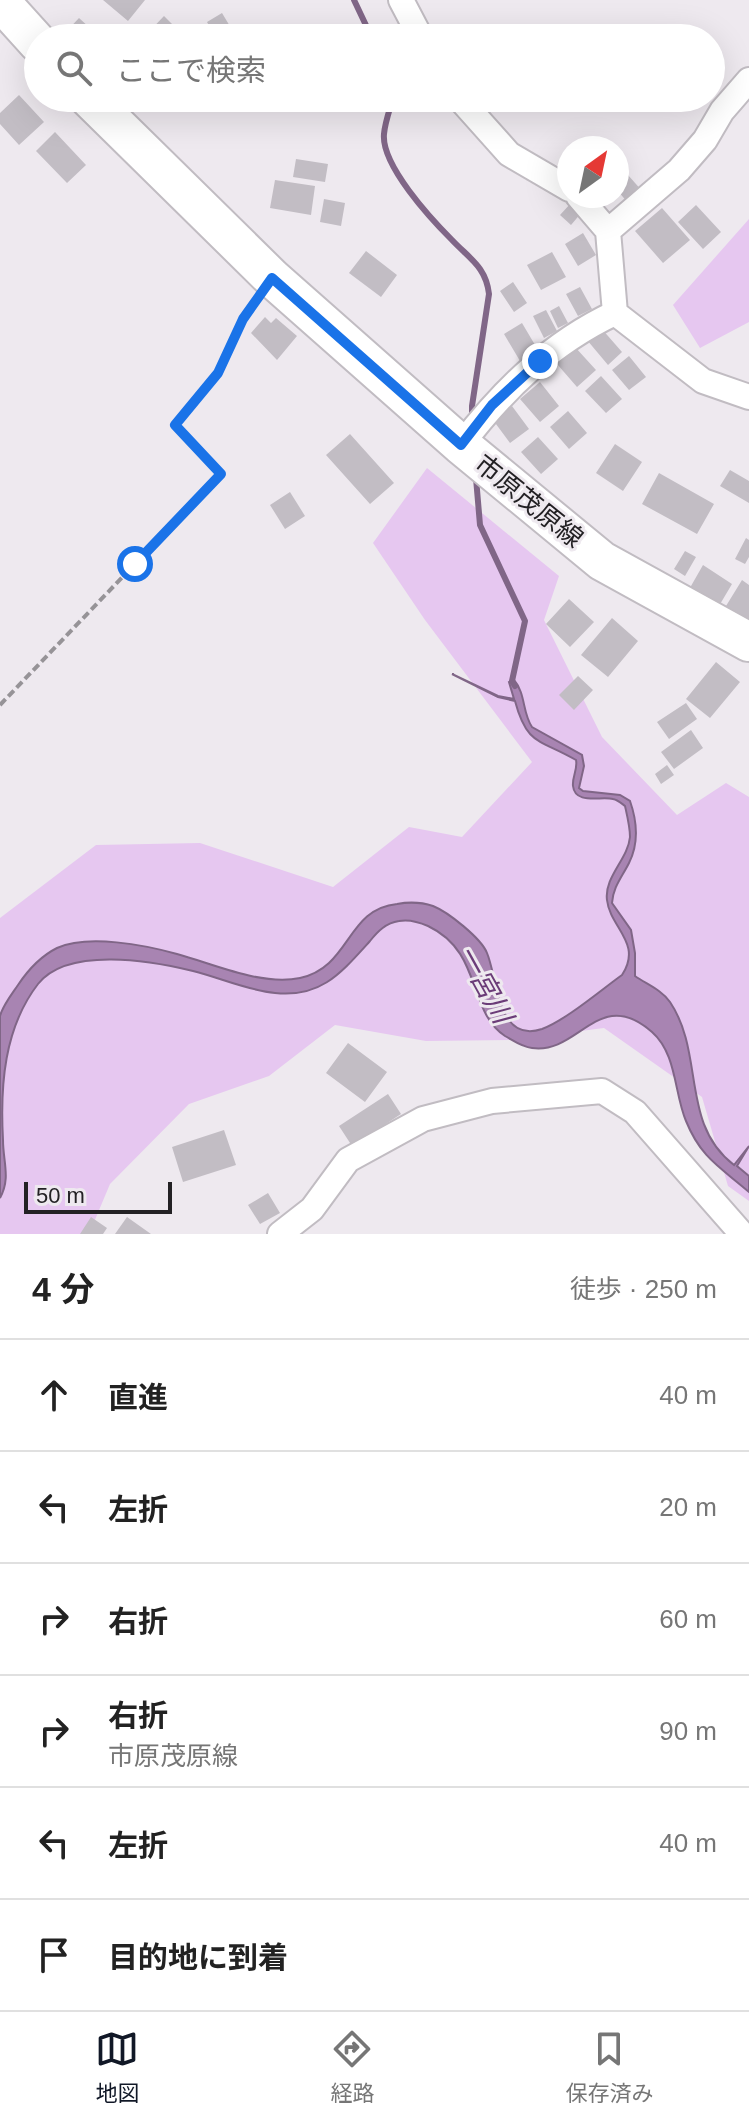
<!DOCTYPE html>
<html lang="ja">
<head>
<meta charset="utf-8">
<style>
	body { margin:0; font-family:Arial,"Noto Sans JP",sans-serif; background:#f6f6f6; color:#222 }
	.compass { position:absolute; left:557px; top:136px; width:72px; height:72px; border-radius:50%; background:#fff; box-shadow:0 8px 32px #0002; rotate:33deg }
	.scale { position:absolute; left:24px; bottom:20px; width:148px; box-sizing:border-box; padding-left:8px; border:4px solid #232124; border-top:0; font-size:22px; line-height:28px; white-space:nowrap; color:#232124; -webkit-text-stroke:6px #eee9ef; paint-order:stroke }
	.stop { position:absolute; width:24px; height:24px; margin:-18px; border:6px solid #1a73e8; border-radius:50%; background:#fff }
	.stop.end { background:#1a73e8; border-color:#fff; box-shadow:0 2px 8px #0008 }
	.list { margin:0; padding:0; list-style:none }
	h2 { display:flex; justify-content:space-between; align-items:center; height:104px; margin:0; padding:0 32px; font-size:34px }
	h2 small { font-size:26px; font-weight:400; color:#767676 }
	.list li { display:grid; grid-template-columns:52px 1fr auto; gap:24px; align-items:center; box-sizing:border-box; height:112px; padding:0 32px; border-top:2px solid #e0e0e0 }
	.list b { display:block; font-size:30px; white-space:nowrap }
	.list p { margin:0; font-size:26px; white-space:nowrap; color:#767676 }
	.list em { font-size:26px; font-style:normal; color:#767676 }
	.icon { flex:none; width:44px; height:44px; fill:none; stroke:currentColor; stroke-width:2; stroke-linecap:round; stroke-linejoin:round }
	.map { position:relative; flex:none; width:749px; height:1234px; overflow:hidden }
	.search { position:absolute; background:#fff; box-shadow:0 8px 32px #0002; left:24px; right:24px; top:24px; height:88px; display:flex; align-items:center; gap:20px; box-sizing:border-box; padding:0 28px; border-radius:44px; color:#767676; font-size:30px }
	.sheet { height:776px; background:#fff }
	nav { display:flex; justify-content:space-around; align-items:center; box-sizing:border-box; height:112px; border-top:2px solid #e0e0e0; background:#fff; font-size:22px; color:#767676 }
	nav a { display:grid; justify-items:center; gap:4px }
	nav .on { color:#111827 }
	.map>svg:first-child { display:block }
	.green { fill:#e6c7f0 }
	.water { fill:#a884b2; stroke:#806687; stroke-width:2 }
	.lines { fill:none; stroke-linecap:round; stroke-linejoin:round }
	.stream { stroke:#806687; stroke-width:6 }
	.building { fill:#c2bdc4 }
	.minor-casing { stroke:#c1bcc2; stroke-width:28 }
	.primary-casing { stroke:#c1bcc2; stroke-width:42 }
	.path { stroke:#969397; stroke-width:4; stroke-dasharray:8 4; stroke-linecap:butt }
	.minor { stroke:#fff; stroke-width:24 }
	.primary { stroke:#fff; stroke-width:38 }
	.route { stroke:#1a73e8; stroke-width:10 }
	.labels { text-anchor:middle; stroke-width:6; stroke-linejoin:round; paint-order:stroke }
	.street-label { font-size:26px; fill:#232124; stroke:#eee9ef }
	.water-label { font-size:28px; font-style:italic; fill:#6b3c78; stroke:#eee9ef }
</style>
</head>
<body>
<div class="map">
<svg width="749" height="1234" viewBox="0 0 749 1234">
	<rect width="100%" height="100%" fill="#eee9ef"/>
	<path class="green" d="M749 219V322L700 348 673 305Z
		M427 468 559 576 544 620 602 737 677 815 726 783 749 797V1201L728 1186 702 1097 604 1028 511 1040 426 1041 335 1025 269 1076 189 1104 110 1184 89 1234H0V918L96 845 200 843 333 887 409 827 462 837 532 762 425 620 373 543Z"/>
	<path class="water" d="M452 674 498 696 514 699 509 682 514 680C526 694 522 712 532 727L582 755 584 766 579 788 583 791 620 795 630 801C637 821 639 843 629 863 622 877 613 887 612 903L631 930 635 953V976C646 984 662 990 670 1002 705 1054 680 1124 734 1165L749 1146 737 1166 749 1176V1192C720 1167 701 1158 686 1121 674 1093 677 1054 652 1032 599 985 579 1055 532 1048 522 1047 514 1041 505 1036 467 1011 483 952 428 926 419 922 409 919 399 921 386 923 378 931 370 941 341 973 321 998 275 993 246 990 221 978 193 971 152 961 68 946 38 984 4 1028 0 1086 3 1140 3 1162 11 1178 0 1198 0 1154 0 1109 0 1065 0 1050 0 1031 0 1016 3 1005 12 994 18 985 28 970 41 956 57 948 88 934 145 945 177 954 214 964 261 986 300 978 351 967 346 909 397 904 408 902 421 902 433 906 448 912 481 938 487 953 498 979 497 1044 542 1029 566 1020 601 990 622 975 643 943 610 928 607 900 604 877 628 859 630 837 630 827 627 815 625 806 621 803 618 800 613 799 601 796 575 805 573 786 572 777 578 769 576 760 540 739 527 746 515 701L498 697Z"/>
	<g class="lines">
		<path class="stream" d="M354 0 372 38
			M393 98C390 109 385 122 384 134 381 165 431 219 452 240 470 259 486 267 489 294L472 406V419
			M476 478 480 525 525 621 512 681 515 686"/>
	</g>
	<path class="building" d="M103 0H145L128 21Z
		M222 13 237 38H216L207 22Z
		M164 16 182 34 178 38H143Z
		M79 18 101 38H60Z
		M19 95 44 122 19 145 0 124V113Z
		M55 132 86 165 67 183 36 151Z
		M296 159 328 164 325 182 293 177Z
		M628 175 643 192 629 204 617 190V183Z
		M275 180 315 186 311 215 270 208Z
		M324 199 345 203 341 226 320 222Z
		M571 203 582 212 571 225 560 215Z
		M696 205 721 232 703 249 678 222Z
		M662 208 690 240 663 263 635 231Z
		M583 233 596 255 578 266 565 244Z
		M366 251 397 275 381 297 349 273Z
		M552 252 566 277 541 290 527 265Z
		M513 282 527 303 514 312 500 291Z
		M580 287 592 309 578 316 566 294Z
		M559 306 568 323 558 328 550 311Z
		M546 310 557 331 544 338 533 316Z
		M265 317 271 323 276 318 297 336 277 360 251 333Z
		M522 323 538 350 520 361 504 334Z
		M601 328 622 352 608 365 587 340Z
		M575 347 596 370 577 387 557 364Z
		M629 356 646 377 629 390 612 370Z
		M601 376 622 399 606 413 585 391Z
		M540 382 559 406 540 422 520 399Z
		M512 406 529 429 510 443 493 420Z
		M568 411 587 433 569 449 550 427Z
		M350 434 394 483 370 504 326 455Z
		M538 437 558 459 541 474 521 452Z
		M615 444 642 462 623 491 596 473Z
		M730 470 749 481V503L720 486Z
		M659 473 714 504 697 534 642 504Z
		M290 492 305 516 285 529 270 505Z
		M746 538 749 540V557L745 564 735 559Z
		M685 551 696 557 685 576 674 569Z
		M703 565 732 584 716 611 687 593Z
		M742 580 749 585V619L726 606Z
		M569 599 594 622 570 647 546 624Z
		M612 618 638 641 608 677 581 655Z
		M716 662 740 682 710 718 686 699Z
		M578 676 593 690 574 710 559 695Z
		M686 703 697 719 669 739 657 722Z
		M691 730 703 748 674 769 661 752Z
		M667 765 674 775 661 784 655 774Z
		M348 1043 387 1072 365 1102 326 1073Z
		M388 1094 401 1114 352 1146 339 1126Z
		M224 1130 236 1165 183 1182 172 1147Z
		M268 1193 280 1213 260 1224 248 1205Z
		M91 1217 107 1228 103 1234H80Z
		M127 1217 151 1234H115Z"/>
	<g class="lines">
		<defs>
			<path id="minor" d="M401 0 421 38
				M459 98 509 154 569 189
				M578 196 608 231 615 313 703 381 749 397
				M608 231 679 170 705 140 722 111 749 80
				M461 445C503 390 551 343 615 313
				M280 1234 312 1209 348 1160 423 1119 492 1101 602 1091 635 1112 742 1234"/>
			<path id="primary" d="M0 1 38 43
				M89 98 272 278 461 445 602 561 749 642"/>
		</defs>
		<use href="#minor" class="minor-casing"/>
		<use href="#primary" class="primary-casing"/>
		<path class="path" d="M0 705 221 474 175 425 218 373 243 319 257 300"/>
		<use href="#minor" class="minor"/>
		<use href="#primary" class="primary"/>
	</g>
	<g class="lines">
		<path class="route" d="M135 564 221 474 175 425 218 373 243 319 272 278 461 445 492 405 540 361"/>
	</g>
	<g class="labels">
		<g class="street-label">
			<text transform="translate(529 501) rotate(39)" y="9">市原茂原線</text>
		</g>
		<g class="water-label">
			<text transform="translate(485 984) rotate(61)" y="10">一宮川</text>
		</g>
	</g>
</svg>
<svg class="compass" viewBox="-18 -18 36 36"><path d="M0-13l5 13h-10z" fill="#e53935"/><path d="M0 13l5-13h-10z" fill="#767676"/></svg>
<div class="scale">50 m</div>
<div class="stop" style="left:135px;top:564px"></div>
<div class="stop end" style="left:540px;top:361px"></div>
<div class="search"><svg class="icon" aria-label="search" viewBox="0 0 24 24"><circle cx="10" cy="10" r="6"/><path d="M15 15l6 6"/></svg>ここで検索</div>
</div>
<section class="sheet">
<h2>4 分<small>徒歩 · 250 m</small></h2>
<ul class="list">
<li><svg class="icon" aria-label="ahead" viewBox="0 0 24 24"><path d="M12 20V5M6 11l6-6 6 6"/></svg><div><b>直進</b></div><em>40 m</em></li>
<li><svg class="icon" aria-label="left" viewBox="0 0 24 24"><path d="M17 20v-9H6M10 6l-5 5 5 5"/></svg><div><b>左折</b></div><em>20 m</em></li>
<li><svg class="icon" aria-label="right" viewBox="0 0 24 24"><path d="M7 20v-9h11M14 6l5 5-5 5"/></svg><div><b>右折</b></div><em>60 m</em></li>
<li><svg class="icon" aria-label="right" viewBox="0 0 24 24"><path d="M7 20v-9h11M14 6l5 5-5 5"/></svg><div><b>右折</b><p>市原茂原線</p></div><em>90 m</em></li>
<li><svg class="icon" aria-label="left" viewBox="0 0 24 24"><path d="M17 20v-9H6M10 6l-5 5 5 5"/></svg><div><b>左折</b></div><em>40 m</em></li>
<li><svg class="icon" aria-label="arrive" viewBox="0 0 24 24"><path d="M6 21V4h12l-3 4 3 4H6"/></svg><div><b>目的地に到着</b></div></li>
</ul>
</section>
<nav>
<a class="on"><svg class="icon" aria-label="map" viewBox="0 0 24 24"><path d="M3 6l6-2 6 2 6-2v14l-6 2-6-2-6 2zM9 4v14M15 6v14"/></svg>地図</a>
<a><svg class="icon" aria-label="directions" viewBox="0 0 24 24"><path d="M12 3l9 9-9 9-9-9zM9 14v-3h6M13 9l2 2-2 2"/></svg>経路</a>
<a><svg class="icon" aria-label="saved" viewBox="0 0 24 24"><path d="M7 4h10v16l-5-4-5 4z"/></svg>保存済み</a>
</nav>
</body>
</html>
